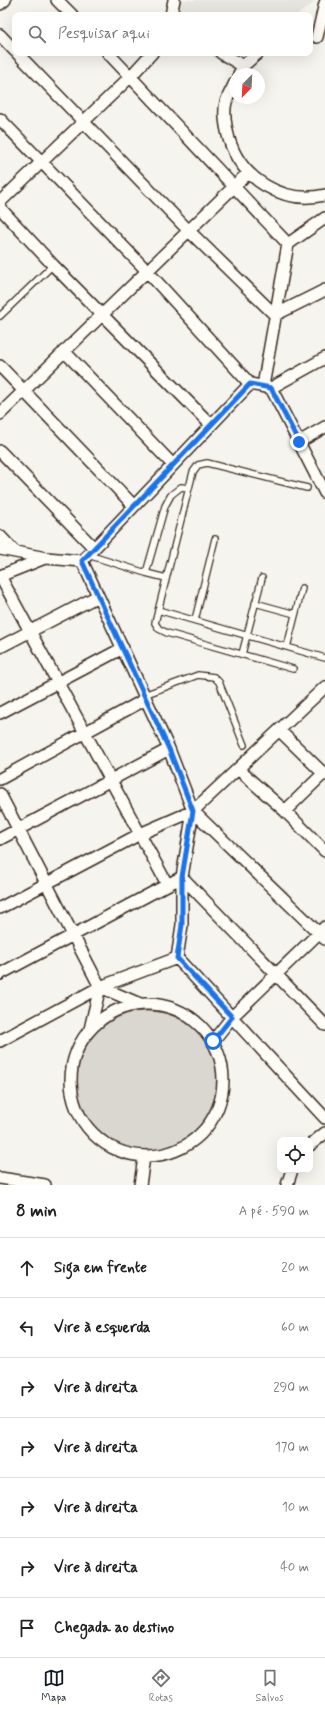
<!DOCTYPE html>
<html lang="pt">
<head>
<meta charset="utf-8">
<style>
	body { margin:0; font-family:Mynerve,sans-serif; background:#f6f6f6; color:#222 }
	.controls { position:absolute; right:12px; bottom:12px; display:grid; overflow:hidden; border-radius:8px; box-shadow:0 4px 16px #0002 }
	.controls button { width:36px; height:36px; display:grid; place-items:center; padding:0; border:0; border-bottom:1px solid #e0e0e0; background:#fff; color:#222; font:20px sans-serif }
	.compass { position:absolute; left:229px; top:68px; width:36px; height:36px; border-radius:50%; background:#fff; box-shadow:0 4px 16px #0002; rotate:204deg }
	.stop { position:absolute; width:12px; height:12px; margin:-9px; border:3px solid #1a73e8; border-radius:50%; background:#fff }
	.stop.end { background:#1a73e8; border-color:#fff; box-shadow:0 1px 4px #0008 }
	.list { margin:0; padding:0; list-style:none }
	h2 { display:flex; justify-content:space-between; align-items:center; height:52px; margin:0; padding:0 16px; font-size:17px }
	h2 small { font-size:13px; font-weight:400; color:#767676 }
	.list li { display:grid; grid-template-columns:26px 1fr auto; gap:12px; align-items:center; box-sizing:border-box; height:60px; padding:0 16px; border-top:1px solid #e0e0e0 }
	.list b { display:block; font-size:15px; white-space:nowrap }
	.list em { font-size:13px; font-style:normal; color:#767676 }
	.icon { flex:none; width:22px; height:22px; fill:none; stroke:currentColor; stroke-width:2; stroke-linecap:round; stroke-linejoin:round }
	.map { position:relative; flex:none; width:325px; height:1185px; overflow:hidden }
	.search { position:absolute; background:#fff; box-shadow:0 4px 16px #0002; left:12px; right:12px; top:12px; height:44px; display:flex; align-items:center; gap:10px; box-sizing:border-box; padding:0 14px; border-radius:8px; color:#767676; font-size:15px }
	.sheet { height:472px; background:#fff }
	nav { display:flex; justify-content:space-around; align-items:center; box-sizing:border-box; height:56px; border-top:1px solid #e0e0e0; background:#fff; font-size:11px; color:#767676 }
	nav a { display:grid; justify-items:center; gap:2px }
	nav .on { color:#111827 }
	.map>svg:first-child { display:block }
	.built { fill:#e7e5df }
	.green { fill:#dad6d0; stroke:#8a8077 }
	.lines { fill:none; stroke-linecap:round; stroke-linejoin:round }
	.service-casing { stroke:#3b2a1e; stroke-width:8 }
	.minor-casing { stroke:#3b2a1e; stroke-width:14 }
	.service { stroke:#fdfcf7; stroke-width:5.5 }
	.minor { stroke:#fdfcf7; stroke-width:11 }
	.route { stroke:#1a73e8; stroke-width:5 }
</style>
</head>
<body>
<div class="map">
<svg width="325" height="1185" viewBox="0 0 325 1185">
	<rect width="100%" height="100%" fill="#f5f4ee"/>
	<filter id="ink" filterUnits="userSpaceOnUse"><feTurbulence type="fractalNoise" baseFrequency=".025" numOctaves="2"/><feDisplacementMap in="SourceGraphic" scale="8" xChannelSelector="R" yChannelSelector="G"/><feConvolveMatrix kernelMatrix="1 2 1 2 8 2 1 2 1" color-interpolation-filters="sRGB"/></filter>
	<g filter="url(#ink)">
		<path class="built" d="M180 0H307L315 2 297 15H177Z
			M209 53H246L228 66Z"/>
		<path class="green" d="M77 1081a70 70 0 1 1 140 0a70 70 0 1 1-140 0Z"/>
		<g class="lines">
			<defs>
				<path id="service" d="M0 316 53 265
					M88 555 146 573 166 578
					M146 573 165 506 171 495 181 487 189 488
					M255 603 295 614
					M158 610 325 658
					M195 620 215 539
					M287 647 302 588
					M242 654 262 578
					M293 669 167 633 159 629 155 623 193 472 198 465 207 463 307 488
					M144 695 198 675 214 677 219 682 244 745"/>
				<path id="minor" d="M57 0 72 15
					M0 4 5 0
					M171 15 174 0
					M0 35 15 51
					M317 37 325 3
					M17 53 188 230 275 315 325 290
					M108 53 288 244
					M221 53 243 66
					M239 74 243 66 258 53
					M235 83C232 89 228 96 226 102 223 113 226 128 229 139 241 179 283 205 325 195
					M0 119 147 271 250 384
					M0 202 130 77 152 53
					M0 208 53 265 211 425
					M64 351 173 465
					M0 366 134 506
					M263 386 288 244 325 218
					M271 388 325 358
					M0 414 248 173
					M299 442 325 427
					M0 451 94 548
					M0 536 15 552
					M0 549 46 558 82 561
					M82 561 169 749 193 811 325 939
					M82 561 250 384 271 388 325 493
					M0 576 167 884
					M0 576 45 558
					M0 647 98 596
					M0 713 123 648
					M279 730 325 775
					M238 769 285 811 325 851
					M0 779 146 699
					M0 794 100 987 140 1004
					M285 811 325 772
					M0 839 169 749
					M0 908 140 834 193 811 325 687
					M177 958 325 1118
					M177 958 182 925V877L193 811
					M0 974 182 877 325 1025
					M71 1080a76 76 0 1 1 152 0a76 76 0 1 1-152 0Z
					M90 1029 100 987
					M0 1041 100 987 177 958
					M213 1041 232 1017 325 927
					M310 1145 325 1133
					M0 1178 45 1185
					M140 1185 144 1157
					M287 1185 292 1170"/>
			</defs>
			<use href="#service" class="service-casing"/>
			<use href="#minor" class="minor-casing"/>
			<use href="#service" class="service"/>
			<use href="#minor" class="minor"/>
		</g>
	</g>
	<g class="lines" filter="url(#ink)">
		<path class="route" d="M213 1041 232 1017 177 958 182 925V877L193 811 169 749 82 561 250 384 271 388 299 442"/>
	</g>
</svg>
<div class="controls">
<button><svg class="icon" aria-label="locate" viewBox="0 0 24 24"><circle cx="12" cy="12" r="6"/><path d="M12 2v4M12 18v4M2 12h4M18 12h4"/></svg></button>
</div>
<svg class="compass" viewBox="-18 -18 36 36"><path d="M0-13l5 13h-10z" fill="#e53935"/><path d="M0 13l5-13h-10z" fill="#767676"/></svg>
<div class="stop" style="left:213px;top:1041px"></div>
<div class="stop end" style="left:299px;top:442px"></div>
<div class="search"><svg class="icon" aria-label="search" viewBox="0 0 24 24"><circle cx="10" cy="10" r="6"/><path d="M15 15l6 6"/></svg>Pesquisar aqui</div>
</div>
<section class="sheet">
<h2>8 min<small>A pé · 590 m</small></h2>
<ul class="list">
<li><svg class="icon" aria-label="ahead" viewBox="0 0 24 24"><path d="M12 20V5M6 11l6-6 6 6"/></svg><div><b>Siga em frente</b></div><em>20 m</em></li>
<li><svg class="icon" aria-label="left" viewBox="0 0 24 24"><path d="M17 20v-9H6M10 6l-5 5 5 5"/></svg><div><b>Vire à esquerda</b></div><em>60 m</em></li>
<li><svg class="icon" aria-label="right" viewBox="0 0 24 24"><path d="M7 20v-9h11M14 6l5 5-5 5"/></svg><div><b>Vire à direita</b></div><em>290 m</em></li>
<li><svg class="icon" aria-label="right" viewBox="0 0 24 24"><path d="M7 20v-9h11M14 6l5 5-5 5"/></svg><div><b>Vire à direita</b></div><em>170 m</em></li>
<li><svg class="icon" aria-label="right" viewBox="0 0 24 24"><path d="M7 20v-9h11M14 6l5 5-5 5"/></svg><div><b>Vire à direita</b></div><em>10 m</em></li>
<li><svg class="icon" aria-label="right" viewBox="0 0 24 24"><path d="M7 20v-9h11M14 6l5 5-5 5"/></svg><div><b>Vire à direita</b></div><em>40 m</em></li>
<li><svg class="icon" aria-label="arrive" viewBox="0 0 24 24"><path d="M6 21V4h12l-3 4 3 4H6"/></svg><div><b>Chegada ao destino</b></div></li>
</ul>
</section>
<nav>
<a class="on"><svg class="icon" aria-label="map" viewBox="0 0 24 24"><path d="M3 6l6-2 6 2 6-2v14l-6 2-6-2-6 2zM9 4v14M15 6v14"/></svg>Mapa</a>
<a><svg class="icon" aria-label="directions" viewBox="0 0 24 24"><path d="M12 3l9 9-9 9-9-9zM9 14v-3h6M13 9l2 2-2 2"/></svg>Rotas</a>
<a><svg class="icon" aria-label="saved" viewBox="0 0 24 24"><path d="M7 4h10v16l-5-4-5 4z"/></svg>Salvos</a>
</nav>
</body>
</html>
